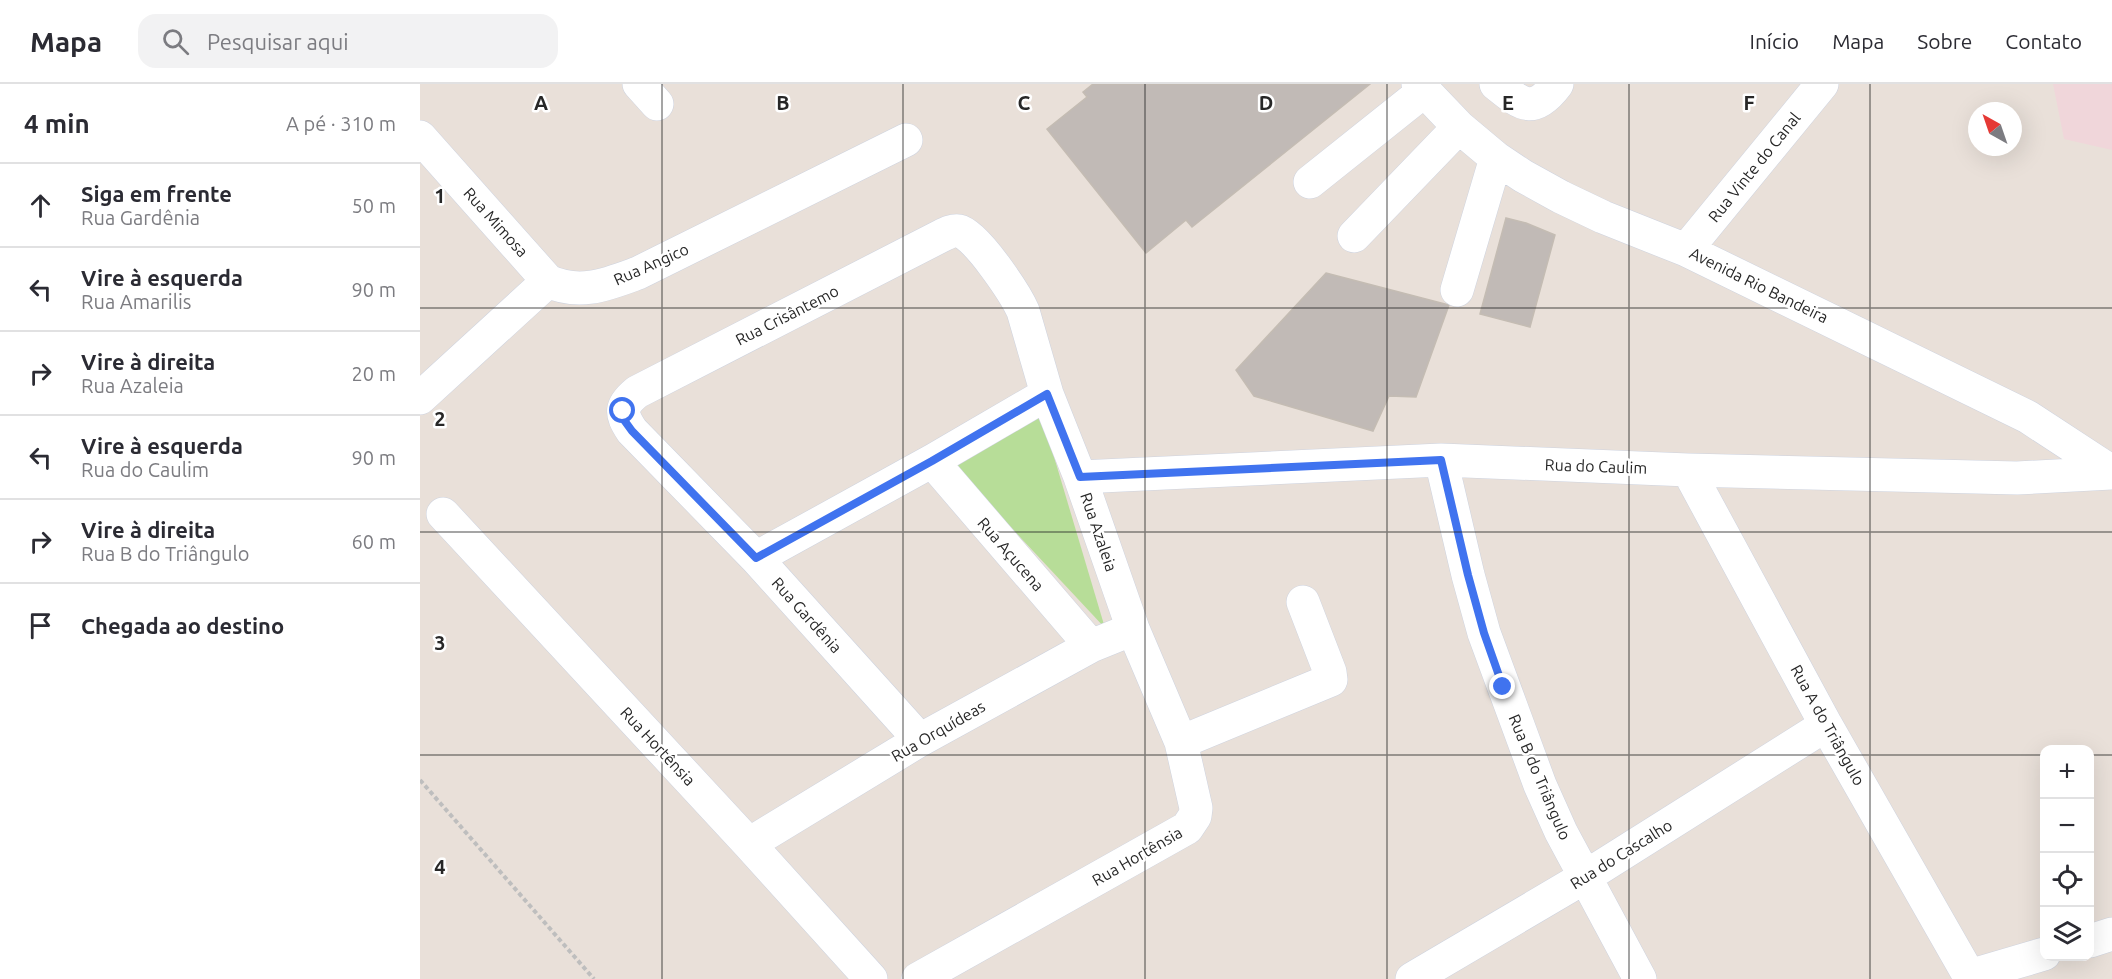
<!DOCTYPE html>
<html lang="pt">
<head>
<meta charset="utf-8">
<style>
	body { margin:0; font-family:Ubuntu,sans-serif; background:#f2f2f3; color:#2b2b33 }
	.controls { position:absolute; right:18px; bottom:18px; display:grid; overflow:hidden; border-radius:12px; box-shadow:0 6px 24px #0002 }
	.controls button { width:54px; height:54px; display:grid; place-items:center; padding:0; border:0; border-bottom:2px solid #e1e1e2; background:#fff; color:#2b2b33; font:30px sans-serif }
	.compass { position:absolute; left:1548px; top:18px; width:54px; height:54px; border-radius:50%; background:#fff; box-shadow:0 6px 24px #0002; rotate:320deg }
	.stop { position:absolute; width:18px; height:18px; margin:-14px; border:4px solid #4073ef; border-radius:50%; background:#fff }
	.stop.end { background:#4073ef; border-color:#fff; box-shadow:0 2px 6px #0008 }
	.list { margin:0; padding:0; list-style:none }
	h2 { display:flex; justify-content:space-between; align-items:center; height:78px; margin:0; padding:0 24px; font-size:26px }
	h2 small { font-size:20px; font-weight:400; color:#7c7c81 }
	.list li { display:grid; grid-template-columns:39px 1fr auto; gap:18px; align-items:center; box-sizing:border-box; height:84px; padding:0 24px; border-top:2px solid #e1e1e2 }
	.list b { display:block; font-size:22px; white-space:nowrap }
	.list p { margin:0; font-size:20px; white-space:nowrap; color:#7c7c81 }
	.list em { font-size:20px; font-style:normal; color:#7c7c81 }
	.icon { flex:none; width:33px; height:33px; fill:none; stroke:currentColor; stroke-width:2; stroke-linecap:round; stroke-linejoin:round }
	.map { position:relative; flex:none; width:1692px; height:895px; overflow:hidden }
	header { display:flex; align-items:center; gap:36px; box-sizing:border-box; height:84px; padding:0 30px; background:#fff; border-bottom:2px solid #e1e1e2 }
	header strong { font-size:28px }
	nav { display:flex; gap:33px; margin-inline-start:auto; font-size:21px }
	.search { width:420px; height:54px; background:#f2f2f3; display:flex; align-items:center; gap:15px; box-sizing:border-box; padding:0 21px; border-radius:18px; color:#7c7c81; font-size:22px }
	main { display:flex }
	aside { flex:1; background:#fff }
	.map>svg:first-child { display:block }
	.medical { fill:#f0d6da }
	.green { fill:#b7dd98 }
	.building { fill:#c1bab6; stroke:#c4bcb3; stroke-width:1.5 }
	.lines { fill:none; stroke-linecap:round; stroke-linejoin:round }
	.minor-casing { stroke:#ced3df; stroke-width:34 }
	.path { stroke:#bebebe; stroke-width:4; stroke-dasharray:4.5 3; stroke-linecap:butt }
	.minor { stroke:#fff; stroke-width:33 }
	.route { stroke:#4073ef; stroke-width:8 }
	.grid { fill:none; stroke:#272727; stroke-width:1.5; stroke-opacity:0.55 }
	.labels { text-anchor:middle; stroke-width:5; stroke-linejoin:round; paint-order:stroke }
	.street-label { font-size:16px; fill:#272727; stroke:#fff }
	.grid-label { font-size:20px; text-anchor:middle; font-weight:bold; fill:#272727; stroke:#fff; stroke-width:5; stroke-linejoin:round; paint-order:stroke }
</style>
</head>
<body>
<header>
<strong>Mapa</strong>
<div class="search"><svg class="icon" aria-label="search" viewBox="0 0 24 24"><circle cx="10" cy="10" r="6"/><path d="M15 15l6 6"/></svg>Pesquisar aqui</div>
<nav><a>Início</a><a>Mapa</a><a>Sobre</a><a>Contato</a></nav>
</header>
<main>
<aside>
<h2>4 min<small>A pé · 310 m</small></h2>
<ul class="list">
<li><svg class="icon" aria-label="ahead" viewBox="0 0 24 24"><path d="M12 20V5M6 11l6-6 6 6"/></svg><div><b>Siga em frente</b><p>Rua Gardênia</p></div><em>50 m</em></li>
<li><svg class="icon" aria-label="left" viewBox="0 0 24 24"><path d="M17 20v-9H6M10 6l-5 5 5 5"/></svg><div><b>Vire à esquerda</b><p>Rua Amarilis</p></div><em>90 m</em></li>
<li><svg class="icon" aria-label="right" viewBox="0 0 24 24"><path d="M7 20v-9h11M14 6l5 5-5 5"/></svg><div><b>Vire à direita</b><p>Rua Azaleia</p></div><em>20 m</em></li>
<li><svg class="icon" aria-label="left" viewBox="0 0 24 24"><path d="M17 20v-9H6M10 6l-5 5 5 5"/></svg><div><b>Vire à esquerda</b><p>Rua do Caulim</p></div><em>90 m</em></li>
<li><svg class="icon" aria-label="right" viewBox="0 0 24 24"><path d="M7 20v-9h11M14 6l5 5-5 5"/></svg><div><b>Vire à direita</b><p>Rua B do Triângulo</p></div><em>60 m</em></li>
<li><svg class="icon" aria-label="arrive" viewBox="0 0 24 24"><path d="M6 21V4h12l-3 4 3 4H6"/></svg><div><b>Chegada ao destino</b></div></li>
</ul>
</aside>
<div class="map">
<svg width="1692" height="895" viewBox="0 0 1692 895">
	<rect width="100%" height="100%" fill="#e9e0d9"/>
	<path class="medical" d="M1633 0H1692V66L1644 55Z"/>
	<path class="green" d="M621 329 685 544 530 378Z"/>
	<path class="building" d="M673 0H950L772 143 766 136 726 169 627 45 667 13 663 8Z
		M1086 134 1106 139 1135 151 1110 243 1060 230Z
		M906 189 1029 221 996 313 969 312 953 347 834 312 816 286Z"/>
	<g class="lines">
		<defs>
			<path id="minor" d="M219 0 237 20
				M998 0 1039 43 1076 74 1103 92 1141 113 1183 133 1266 166 1608 333 1692 388
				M1076 0C1101 20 1113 32 1137 0
				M0 53 128 197
				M890 98 1004 7
				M934 152 1039 43
				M1266 166 1402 0
				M1037 206 1076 74
				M0 314 128 197C160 212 188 200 218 189L486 56
				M1021 376 1048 491 1064 549 1120 701 1141 748 1220 895
				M512 377 671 562
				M1268 386 1406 641 1551 895
				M660 393 1021 376 1268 386 1597 394 1692 389
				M23 430 329 760 451 895
				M336 474 512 377 627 310
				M761 658 911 596 910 588 883 518
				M329 760 500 656 671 562 713 545
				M1670 857 1692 850
				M1549 892 1624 870
				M498 895 767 744 775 732 776 724 761 658 713 545 660 393 627 310 603 227C596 211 556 150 539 147 533 146 527 149 521 152L217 308C200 322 200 329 212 347L336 474 500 656
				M992 895 1165 793 1406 641"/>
		</defs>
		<use href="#minor" class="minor-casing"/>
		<path class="path" d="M0 696 174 895"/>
		<use href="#minor" class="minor"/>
	</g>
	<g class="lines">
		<path class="route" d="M203 327 204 336 212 347 336 474 512 377 627 310 660 393 1021 376 1048 491 1064 549 1083 603"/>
	</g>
	<path class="grid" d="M242 0V895M483 0V895M725 0V895M967 0V895M1209 0V895M1450 0V895M0 224H1692M0 448H1692M0 671H1624M1670 671H1692"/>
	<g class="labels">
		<g class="street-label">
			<text transform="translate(1334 83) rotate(-51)" y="6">Rua Vinte do Canal</text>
			<text transform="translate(76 138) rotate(48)" y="6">Rua Mimosa</text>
			<text transform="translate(231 180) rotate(-24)" y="6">Rua Angico</text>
			<text transform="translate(1339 201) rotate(26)" y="6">Avenida Rio Bandeira</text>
			<text transform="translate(367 231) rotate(-27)" y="6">Rua Crisântemo</text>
			<text transform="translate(1176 382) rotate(2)" y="6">Rua do Caulim</text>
			<text transform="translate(679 448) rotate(71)" y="6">Rua Azaleia</text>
			<text transform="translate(591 470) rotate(49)" y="6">Rua Açucena</text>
			<text transform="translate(387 531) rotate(48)" y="6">Rua Gardênia</text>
			<text transform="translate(1408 641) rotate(61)" y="6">Rua A do Triângulo</text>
			<text transform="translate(518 647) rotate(-30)" y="6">Rua Orquídeas</text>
			<text transform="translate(238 662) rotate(47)" y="6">Rua Hortênsia</text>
			<text transform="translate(1120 693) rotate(67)" y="6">Rua B do Triângulo</text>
			<text transform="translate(1201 770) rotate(-32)" y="6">Rua do Cascalho</text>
			<text transform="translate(717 772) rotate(-30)" y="6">Rua Hortênsia</text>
		</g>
	</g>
	<g class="grid-label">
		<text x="121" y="26">A</text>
		<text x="363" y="26">B</text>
		<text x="604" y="26">C</text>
		<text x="846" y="26">D</text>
		<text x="1088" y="26">E</text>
		<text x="1329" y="26">F</text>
		<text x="20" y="119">1</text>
		<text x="20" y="342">2</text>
		<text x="20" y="566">3</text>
		<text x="20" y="790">4</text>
	</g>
</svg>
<div class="controls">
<button>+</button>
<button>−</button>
<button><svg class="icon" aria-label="locate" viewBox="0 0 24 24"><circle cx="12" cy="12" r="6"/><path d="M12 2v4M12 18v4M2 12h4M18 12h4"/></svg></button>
<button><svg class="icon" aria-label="layers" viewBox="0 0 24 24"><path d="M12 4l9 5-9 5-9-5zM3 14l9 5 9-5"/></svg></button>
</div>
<svg class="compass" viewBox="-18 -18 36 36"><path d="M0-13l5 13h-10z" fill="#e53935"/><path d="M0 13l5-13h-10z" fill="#7c7c81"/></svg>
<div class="stop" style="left:203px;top:327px"></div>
<div class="stop end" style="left:1083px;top:603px"></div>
</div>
</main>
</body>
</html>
